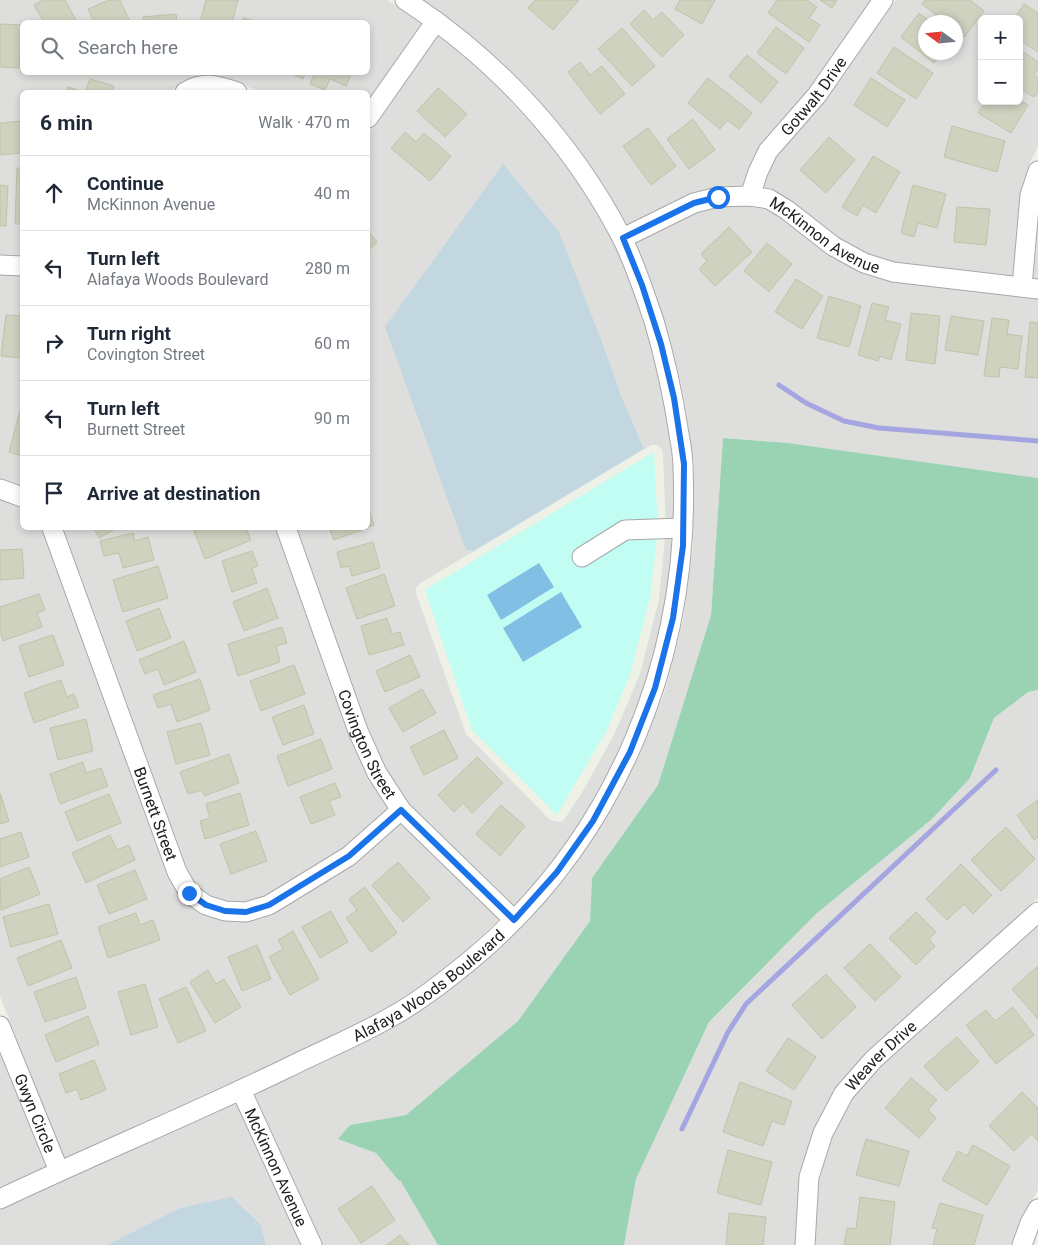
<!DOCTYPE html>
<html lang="en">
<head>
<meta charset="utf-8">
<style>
	body { margin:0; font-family:Roboto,sans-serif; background:#f6f6f7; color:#1f2937 }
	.controls { position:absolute; right:15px; top:15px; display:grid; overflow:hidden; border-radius:8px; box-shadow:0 2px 8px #0003 }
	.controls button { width:45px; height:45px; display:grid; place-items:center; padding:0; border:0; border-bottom:1px solid #e0e1e3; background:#fff; color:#1f2937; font:25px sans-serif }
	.compass { position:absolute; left:918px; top:15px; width:45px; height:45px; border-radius:50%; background:#fff; box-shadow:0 2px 8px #0003; rotate:285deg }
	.stop { position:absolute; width:15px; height:15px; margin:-11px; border:4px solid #1a73e8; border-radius:50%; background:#fff }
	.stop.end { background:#1a73e8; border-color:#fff; box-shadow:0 1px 5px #0008 }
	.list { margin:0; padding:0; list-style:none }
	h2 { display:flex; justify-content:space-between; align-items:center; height:65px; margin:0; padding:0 20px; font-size:21px }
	h2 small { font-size:16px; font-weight:400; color:#747a83 }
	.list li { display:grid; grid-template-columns:32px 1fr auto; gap:15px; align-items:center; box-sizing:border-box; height:75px; padding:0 20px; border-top:1px solid #e0e1e3 }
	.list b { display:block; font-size:19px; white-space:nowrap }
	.list p { margin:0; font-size:16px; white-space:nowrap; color:#747a83 }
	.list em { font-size:16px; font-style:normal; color:#747a83 }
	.icon { flex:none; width:28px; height:28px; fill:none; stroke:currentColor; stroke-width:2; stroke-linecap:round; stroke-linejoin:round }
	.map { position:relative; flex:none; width:1038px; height:1245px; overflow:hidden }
	.search { position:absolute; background:#fff; box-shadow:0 2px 8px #0003; left:20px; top:20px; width:350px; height:55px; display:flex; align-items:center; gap:12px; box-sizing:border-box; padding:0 18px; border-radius:8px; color:#747a83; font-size:19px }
	.panel { position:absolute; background:#fff; box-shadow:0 2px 8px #0003; left:20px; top:90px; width:350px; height:440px; border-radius:8px }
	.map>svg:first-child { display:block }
	.residential { fill:#dededd; fill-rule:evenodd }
	.forest { fill:#99d3b4 }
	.wetland { fill:#c2d7e0 }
	.park { fill:#c2fdf3 }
	.pitch { fill:#81bfe4 }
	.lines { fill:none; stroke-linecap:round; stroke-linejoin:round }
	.stream { stroke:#a5a5e1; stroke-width:5 }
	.building { fill:#ced2bf; stroke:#bec4a8 }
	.minor-casing { stroke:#a7a7a7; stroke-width:21 }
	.minor { stroke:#fff; stroke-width:19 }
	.route { stroke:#1a73e8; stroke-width:6 }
	.labels { text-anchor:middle; stroke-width:4; stroke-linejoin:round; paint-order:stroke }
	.street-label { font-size:16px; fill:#202020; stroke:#fff }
</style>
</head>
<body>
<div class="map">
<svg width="1038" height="1245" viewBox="0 0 1038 1245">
	<rect width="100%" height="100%" fill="#edf1e6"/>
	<path class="residential" d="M0 0H387L423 23 368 101V92H263L225 79 203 75 197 76 178 85 171 92H22V257L0 256ZM22 22H368V72H22Z
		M422 0H871L809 90 760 145 749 167 742 187 717 188 691 194 626 226 605 188 579 150 554 118 524 86 490 53 449 20 450 19Z
		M896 0H1038V146L1031 160 1020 194 1013 277 895 264 868 255 839 239 763 189 767 175 777 156 826 100ZM982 19H1019V101H982ZM926 22H956V52H926Z
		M439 35 476 65 538 129 562 159 587 196 614 242 632 287 651 346 664 399 673 464V545L663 616 645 685 621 748 584 816 549 867 513 906 409 805 386 769 367 728 296 528H368V133L373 127ZM559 233 603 344 622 398 644 449 651 445H657L661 448 663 453 666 530 659 599 640 674 615 733 580 796 563 821 558 822 550 820 466 734 416 593V588L419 584 474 551 466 550Z
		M750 205 765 208 781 217 829 254 1038 298V478L788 443 723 438 711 615 658 785 592 878 590 921 518 1021 406 1115 350 1125 339 1138 376 1153 398 1180H400L438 1245H322L254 1095 396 1025 439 997 481 964 528 921 566 878 602 825 639 756 665 691 683 621 693 547 694 465 684 397 671 343 652 283 635 243 698 211 720 206Z
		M1038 220V279H1033Z
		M0 274 22 275V488L0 480Z
		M0 499 17 505 22 509V528H40L45 535 168 874 249 921 272 914 355 864 401 823 500 919 466 950 425 983 384 1010 237 1082 64 1159 0 996Z
		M63 528H275L348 733 368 776 388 808 342 849 264 897 244 903 226 902 211 897 197 887 187 869Z
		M1038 690V898L867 1052 836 1087 814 1129 799 1174 795 1245H624L636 1179 709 1022 816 914 932 819 970 778 994 718 1028 692Z
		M1038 925V1190L1020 1220 1011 1245H815L819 1180 833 1137 853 1098 882 1065Z
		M0 1052 46 1167 0 1188Z
		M236 1103 301 1245H266L261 1225 180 1208 107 1245H0V1209Z"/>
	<path class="forest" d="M723 438 788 443 1038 478V690L1028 692 994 718 970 778 932 819 816 914 709 1022 636 1179 624 1245H438L400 1180 399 1181 376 1153 338 1139 350 1125 406 1115 518 1021 590 921 592 878 658 785 711 615Z"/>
	<path class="wetland" d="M503 164 559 232 603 344 622 398 644 449 474 551 466 550 385 327Z
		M232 1197 261 1225 266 1245H107L180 1208Z"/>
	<path class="park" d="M654 452 658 530 650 597 631 672 607 730 557 815 472 730 425 590Z"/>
	<path class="pitch" d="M539 563 554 587 501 620 487 595Z
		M561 592 582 627 523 662 503 628Z"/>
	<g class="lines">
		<path class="stream" d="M779 385 806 403 844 421 879 428 1038 441
			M682 1129 728 1032 746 1004 996 770"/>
	</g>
	<path class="building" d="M43 0H65L77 22H44L34 5Z
		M109 0H120L130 22H94L88 9Z
		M206 0H238L232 22H200Z
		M535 0H579L553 30 528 8Z
		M680 0H715L702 24 675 9Z
		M777 0H807L817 7 809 18 820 25 809 42 768 13Z
		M820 0H837L832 8Z
		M925 0H970L984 11 964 37 956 30V22H946L922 4Z
		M1024 4 1038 13V52L1019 40V19H1014Z
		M644 10 653 20 662 12 684 35 662 57 630 24Z
		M919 13 931 22H926V52H942L934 63 901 37Z
		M176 14 177 22H144L143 17Z
		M243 18 260 22H242Z
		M0 24 22 25 19 68 0 67Z
		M776 27 804 48 786 74 757 53Z
		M622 28 655 66 632 86 598 49Z
		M894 47 933 73 916 99 877 73Z
		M1019 49 1038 62V68L1034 75 1038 77V92L1034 97 1019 88Z
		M747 55 778 82 761 103 729 76Z
		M580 62 590 75 602 66 625 94 600 114 568 72Z
		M288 72H306L303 79Z
		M315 72H352L346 86 330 79 325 90 310 84Z
		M708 78 752 113 739 129 727 120 720 129 688 103Z
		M871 78 905 100 887 127 854 105Z
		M90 79 114 86 112 92H85Z
		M68 87 83 92H67Z
		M438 88 467 114 445 137 417 111Z
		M1019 100 1028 105 1011 133 978 113 986 101H1019Z
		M693 119 715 150 689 169 667 139Z
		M22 121V153L0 155V123Z
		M952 126 1005 141 997 172 944 157Z
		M648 128 676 166 651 185 623 146Z
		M405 132 416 142 424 133 451 156 430 181 391 148Z
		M829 137 855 160 826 193 800 170Z
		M873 156 900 172 876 213 863 205 857 216 842 207Z
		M17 168H22V224H15Z
		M0 185 8 186 6 226H0Z
		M913 185 946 194 937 228 918 223 914 237 901 233Z
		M957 207 990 209 986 245 954 242Z
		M729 227 752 252 715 286 699 269 707 261 701 254Z
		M368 231 377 242 368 251Z
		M767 243 792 264 769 292 744 271Z
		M796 279 823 296 802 329 775 312Z
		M829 296 861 306 849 347 817 338Z
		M22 301V358L1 356 6 315 20 316Z
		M872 303 889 307 885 320 901 324 891 360 880 356 878 361 858 355Z
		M911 313 940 316 935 364 906 360Z
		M951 316 984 321 978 355 945 350Z
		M992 318 1009 320 1007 334 1022 336 1018 369 1000 367 999 377 984 376Z
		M1030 322 1038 323V378L1025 377Z
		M21 407 22 408V456L9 452Z
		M368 508 374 525 368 527Z
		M94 528H117L99 538Z
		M202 528H246L251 540 205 559 194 531Z
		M329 528H367L334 540Z
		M133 533 135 541 148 537 154 560 123 568 119 553 104 556 100 541Z
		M373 542 380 568 352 576 349 566 341 568 337 552Z
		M22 549 24 578 0 580V550Z
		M252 551 258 566 252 568 257 583 232 592 222 561Z
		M158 566 168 598 123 612 113 580Z
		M384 574 395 606 357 619 346 588Z
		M267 588 278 618 244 631 233 602Z
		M39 594 45 610 37 613 42 627 3 641 0 631V607Z
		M159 608 171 638 137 651 126 621Z
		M387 618 392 634 400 632 404 645 369 655 361 626Z
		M282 627 287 643 276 646 280 662 238 676 228 644Z
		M53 635 64 665 29 677 19 646Z
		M184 641 196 672 164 685 158 669 145 674 139 660Z
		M410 655 420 677 385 692 376 671Z
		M294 665 305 694 261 711 250 681Z
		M200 679 210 710 177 722 171 704 158 708 153 695Z
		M61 680 67 697 74 694 79 707 34 723 24 693Z
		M422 689 436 713 403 732 389 708Z
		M304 705 314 734 283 745 272 717Z
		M86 719 93 751 58 760 50 728Z
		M201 723 210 755 176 764 167 732Z
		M444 730 458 758 424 775 410 747Z
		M321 739 332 769 288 786 277 756Z
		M229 754 239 783 204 796 202 790 188 794 180 772Z
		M477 757 503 783 472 813 463 803 454 812 438 795Z
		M83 762 86 773 101 768 108 786 60 804 50 774Z
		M335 783 341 797 329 801 335 815 311 824 300 797Z
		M0 793 9 821 0 824Z
		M240 793 249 825 205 839 200 821 210 818 206 804Z
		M109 794 121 823 77 841 65 812Z
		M1038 800V837L1034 840 1017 815Z
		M501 805 525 826 500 856 476 834Z
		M1006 827 1035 859 1001 891 971 860Z
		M256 831 267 861 231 874 220 844Z
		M21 832 29 857 0 867V839Z
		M110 835 117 850 129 845 135 860 86 883 72 853Z
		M398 862 430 898 403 922 372 885Z
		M961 864 992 895 973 914 964 904 947 920 926 899Z
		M29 867 40 894 1 910 0 879Z
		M135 870 147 899 109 914 97 885Z
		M365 887 397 933 371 952 346 918 357 910 349 899Z
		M49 904 58 934 11 947 3 917Z
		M331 911 348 942 320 958 302 927Z
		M916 912 936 932 929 939 935 946 916 965 889 938Z
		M136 913 140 925 153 920 160 940 108 958 98 927Z
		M293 931 319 979 290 995 269 957 283 949 278 940Z
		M61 940 72 968 28 986 17 958Z
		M870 944 901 977 875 1001 844 968Z
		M257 945 271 979 242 991 228 957Z
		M1038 966V1019L1012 989Z
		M208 970 216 984 224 979 241 1007 215 1023 190 982Z
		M826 974 856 1007 822 1039 792 1005Z
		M76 977 86 1008 45 1022 34 992Z
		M145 984 158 1027 131 1035 118 992Z
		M186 987 206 1031 178 1043 159 999Z
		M1013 1007 1034 1035 996 1064 966 1025 986 1010 995 1021Z
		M88 1016 99 1044 56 1062 45 1035Z
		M957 1037 979 1062 946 1091 924 1066Z
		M788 1038 816 1057 794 1090 766 1071Z
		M94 1060 106 1090 81 1100 77 1089 66 1093 59 1074Z
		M911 1078 937 1100 928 1110 936 1118 919 1138 885 1108Z
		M740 1082 792 1101 784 1125 772 1121 763 1146 723 1132Z
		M1022 1092 1038 1108V1141L1031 1134 1014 1151 989 1126Z
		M866 1139 909 1151 899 1186 856 1175Z
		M973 1145 1010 1166 987 1205 942 1180 958 1151 967 1156Z
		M728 1150 772 1162 761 1205 717 1193Z
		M372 1186 395 1220 361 1243 338 1209Z
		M860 1197 895 1202 890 1245H844L847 1228 856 1229Z
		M940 1203 983 1215 974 1245H933L937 1229 932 1228Z
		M729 1213 766 1217 763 1245H726Z
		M400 1235 409 1245H387Z"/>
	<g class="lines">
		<defs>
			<g id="minor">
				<path d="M185 92C203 81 217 85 237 92"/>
				<path d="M368 118 436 21"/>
				<path id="s1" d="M750 196 758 172 768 151 817 95 883 0"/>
				<path id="s2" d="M623 238 694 203 718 197 750 196 769 199 787 210 833 246 864 263 893 272 1038 289"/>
				<path d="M0 265 22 266"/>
				<path d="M1022 287 1030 195 1038 171"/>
				<path d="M0 489 22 497"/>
				<path id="s3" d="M52 528 177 872 189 893 206 905 225 911 246 912 269 905 349 856 401 810"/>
				<path id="s4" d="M286 528 358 731 377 773 401 810 514 920"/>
				<path d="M582 557 625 530 683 528"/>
				<path id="s5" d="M0 1026 59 1171"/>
				<path id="s6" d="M241 1090 312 1245"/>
				<path id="s7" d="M0 1199C95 1154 192 1114 287 1068 321 1051 358 1036 391 1017 420 1001 446 980 472 959 618 837 691 655 683 467 683 456 681 445 679 434 673 395 665 358 654 321 644 292 635 263 621 236 571 140 495 58 405 0"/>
				<path id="s8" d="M805 1245 809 1177 823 1133 844 1093 874 1059 1038 912"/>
				<path d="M1022 1245 1030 1223 1038 1209"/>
			</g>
		</defs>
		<use href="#minor" class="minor-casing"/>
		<use href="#minor" class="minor"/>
	</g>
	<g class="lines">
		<path class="route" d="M189 893 206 905 225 911 246 912 269 905 349 856 401 810 514 920 557 872 593 821 630 752 655 688 673 618 683 546 684 464 674 398 661 344 642 285 623 238 694 203 718 197"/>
	</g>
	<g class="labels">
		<g class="street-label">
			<text dy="6" stroke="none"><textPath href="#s1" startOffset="120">Gotwalt Drive</textPath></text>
			<text dy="6" stroke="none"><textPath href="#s2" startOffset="222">McKinnon Avenue</textPath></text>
			<text dy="6" stroke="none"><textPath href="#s4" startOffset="231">Covington Street</textPath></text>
			<text dy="6" stroke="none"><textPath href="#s3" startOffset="304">Burnett Street</textPath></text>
			<text dy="6" stroke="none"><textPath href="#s7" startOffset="480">Alafaya Woods Boulevard</textPath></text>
			<text dy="6" stroke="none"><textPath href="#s8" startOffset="212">Weaver Drive</textPath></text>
			<text dy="6" stroke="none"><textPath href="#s5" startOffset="94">Gwyn Circle</textPath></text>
			<text dy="6" stroke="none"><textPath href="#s6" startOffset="85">McKinnon Avenue</textPath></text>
		</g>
	</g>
</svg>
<div class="controls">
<button>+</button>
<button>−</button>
</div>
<svg class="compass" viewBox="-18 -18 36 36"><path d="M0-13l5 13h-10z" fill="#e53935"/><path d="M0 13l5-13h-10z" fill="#747a83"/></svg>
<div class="stop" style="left:718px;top:197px"></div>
<div class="stop end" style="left:189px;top:893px"></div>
<div class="search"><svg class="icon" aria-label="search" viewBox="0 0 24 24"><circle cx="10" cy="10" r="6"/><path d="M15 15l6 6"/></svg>Search here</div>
<section class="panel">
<h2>6 min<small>Walk · 470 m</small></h2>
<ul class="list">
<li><svg class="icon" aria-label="ahead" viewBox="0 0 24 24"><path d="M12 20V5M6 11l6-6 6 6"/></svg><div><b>Continue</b><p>McKinnon Avenue</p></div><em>40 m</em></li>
<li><svg class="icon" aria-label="left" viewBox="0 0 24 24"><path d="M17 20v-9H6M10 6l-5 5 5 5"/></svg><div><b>Turn left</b><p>Alafaya Woods Boulevard</p></div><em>280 m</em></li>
<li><svg class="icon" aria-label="right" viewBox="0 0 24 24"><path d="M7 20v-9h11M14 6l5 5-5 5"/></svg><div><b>Turn right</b><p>Covington Street</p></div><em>60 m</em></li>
<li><svg class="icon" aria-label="left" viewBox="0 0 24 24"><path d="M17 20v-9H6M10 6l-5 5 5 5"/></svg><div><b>Turn left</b><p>Burnett Street</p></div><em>90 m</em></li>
<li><svg class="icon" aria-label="arrive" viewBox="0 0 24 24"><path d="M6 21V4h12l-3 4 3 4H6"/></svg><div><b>Arrive at destination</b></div></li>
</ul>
</section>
</div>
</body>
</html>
